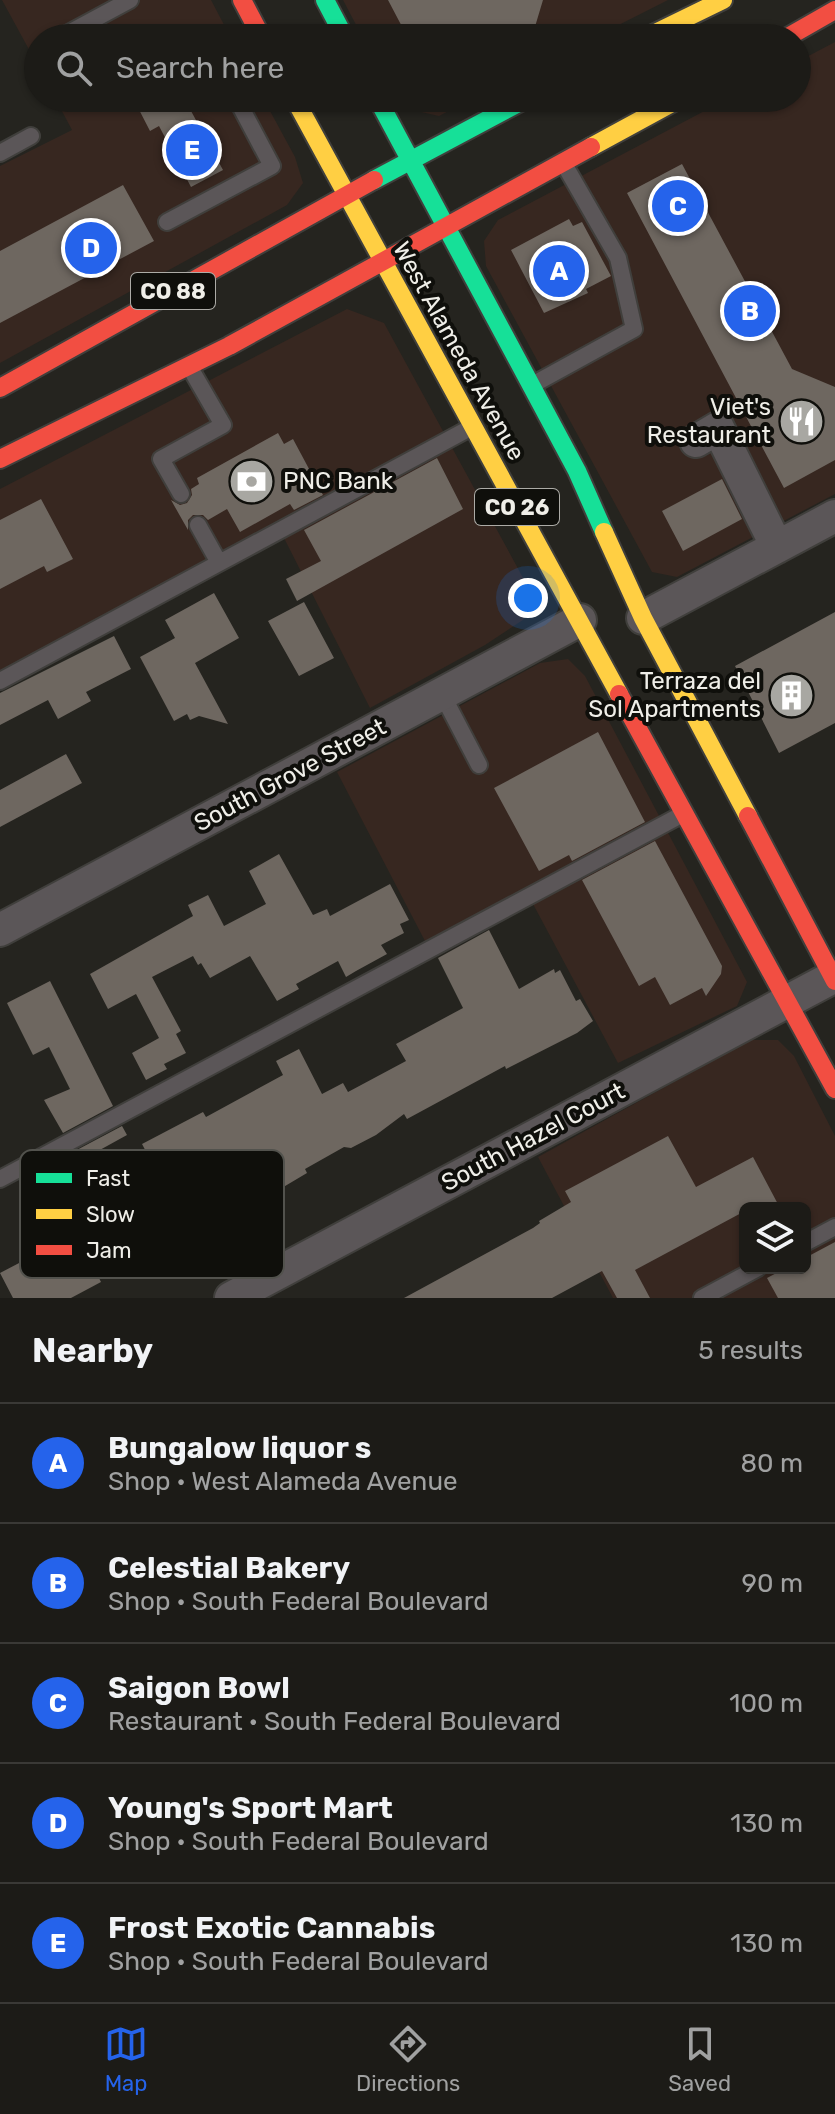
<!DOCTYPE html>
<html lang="en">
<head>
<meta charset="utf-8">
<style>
	body { margin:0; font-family:Rubik,sans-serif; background:#252420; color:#f1f3f6 }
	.controls { position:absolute; right:24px; bottom:24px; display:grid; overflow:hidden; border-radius:12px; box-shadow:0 2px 6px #0004 }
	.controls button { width:72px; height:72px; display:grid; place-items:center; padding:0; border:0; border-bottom:2px solid #3a3936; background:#1c1b17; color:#f1f3f6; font:40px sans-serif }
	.you { position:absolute; left:528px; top:598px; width:28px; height:28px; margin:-20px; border:6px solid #fff; border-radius:50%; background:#1a73e8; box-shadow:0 0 0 12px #1a73e833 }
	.badge { display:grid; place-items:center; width:52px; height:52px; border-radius:50%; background:#2563eb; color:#fff; font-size:26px; font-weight:700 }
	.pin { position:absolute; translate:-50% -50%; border:4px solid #fff; box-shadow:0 2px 8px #0006 }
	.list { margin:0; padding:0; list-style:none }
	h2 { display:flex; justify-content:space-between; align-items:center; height:104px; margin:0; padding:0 32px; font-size:34px }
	h2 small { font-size:26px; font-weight:400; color:#a0a1a1 }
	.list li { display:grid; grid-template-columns:52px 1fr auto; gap:24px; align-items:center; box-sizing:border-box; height:120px; padding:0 32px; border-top:2px solid #3a3936 }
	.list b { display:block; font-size:30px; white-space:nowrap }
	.list p { margin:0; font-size:26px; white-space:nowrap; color:#a0a1a1 }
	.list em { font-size:26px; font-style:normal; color:#a0a1a1 }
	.icon { flex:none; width:44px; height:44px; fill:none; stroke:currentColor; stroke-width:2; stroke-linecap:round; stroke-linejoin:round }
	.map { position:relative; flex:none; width:835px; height:1298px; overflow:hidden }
	.search { position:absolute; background:#1c1b17; box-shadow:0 2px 6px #0004; left:24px; right:24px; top:24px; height:88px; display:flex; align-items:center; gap:20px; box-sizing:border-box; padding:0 28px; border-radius:44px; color:#a0a1a1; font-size:30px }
	.sheet { height:704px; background:#1c1b17 }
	nav { display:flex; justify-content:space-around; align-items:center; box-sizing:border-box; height:112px; border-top:2px solid #3a3936; background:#1c1b17; font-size:22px; color:#a0a1a1 }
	nav a { display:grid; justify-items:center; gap:4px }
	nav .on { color:#2563eb }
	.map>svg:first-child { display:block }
	.commercial { fill:#372720; fill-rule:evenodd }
	.building { fill:#6e6760 }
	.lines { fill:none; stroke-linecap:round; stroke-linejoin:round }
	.lane-casing { stroke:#403f3c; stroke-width:20 }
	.street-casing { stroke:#403f3c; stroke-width:36 }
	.fast-casing { stroke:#403f3c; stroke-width:22 }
	.slow-casing { stroke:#403f3c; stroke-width:22 }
	.jam-casing { stroke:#403f3c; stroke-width:22 }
	.lane { stroke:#5b5658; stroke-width:16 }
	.street { stroke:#5b5658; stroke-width:32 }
	.fast { stroke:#16e098; stroke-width:18 }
	.slow { stroke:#ffcf43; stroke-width:18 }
	.jam { stroke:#f24e42; stroke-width:18 }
	.labels { text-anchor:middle; stroke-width:8; stroke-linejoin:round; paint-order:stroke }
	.shield { fill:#0f0f0b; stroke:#acaba6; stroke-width:2 }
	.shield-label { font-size:22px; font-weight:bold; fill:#efeee8 }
	.street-label { font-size:24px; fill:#efeee8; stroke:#0f0f0b }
	.poi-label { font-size:24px; fill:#efeee8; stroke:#0f0f0b; text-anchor:end }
	.key { fill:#0f0f0b; stroke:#52524d; stroke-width:2 }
	.key-label { font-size:22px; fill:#efeee8 }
</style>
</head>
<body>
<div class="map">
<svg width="835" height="1298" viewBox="0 0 835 1298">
	<rect width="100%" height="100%" fill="#25241f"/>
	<path class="commercial" d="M2 0H211L231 38H38V66Z
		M343 0H668L593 38H363Z
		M835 42V494L677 577 652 572 486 266 484 241 498 220 729 98H797V62Z
		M55 98H263L295 157 303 183 287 205 0 363V166L72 130Z
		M394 98H474L439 116 408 109Z
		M347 309 384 323 533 596 523 620 485 645 370 708 282 534 0 678V489Z
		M568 659 585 676 747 982 737 1006 618 1063 525 889 425 941 337 772 540 663Z
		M750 1040H778L794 1056 835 1136V1298H613L538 1157ZM745 1208H805V1268H745Z"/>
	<path class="building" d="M388 0H543L534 30 519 38H408Z
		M133 98H184L223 170 191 187 159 126 150 131Z
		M682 164 792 369 835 387V460L784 488 627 193Z
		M123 185 154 241 0 323V251Z
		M569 219 573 226 582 222 611 276 586 289 588 293 544 313 511 250Z
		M278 433 284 444 293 439 323 495 294 510 290 504 240 532 227 509 208 520 203 515H193L188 520V530L171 500 180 505 187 503 192 495 191 489 199 484 197 478Z
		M437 458 463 509 297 601 286 579 321 561 304 530Z
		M722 479 742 519 683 551 662 511Z
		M41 499 73 559 47 572 44 566 0 589V520Z
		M214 593 239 638 195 663 228 724 199 716 190 720 187 714 174 721 140 657 175 638 165 620Z
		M304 602 334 658 299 676 268 621Z
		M835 612V723L779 753 735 666Z
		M114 636 131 669 86 692 91 701 58 719 48 700 0 725V693Z
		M598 732 645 822 572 861 569 855 539 871 494 788Z
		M66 754 82 783 0 827V790Z
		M655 841 722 966 721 974 706 996 702 988 670 1005 655 977 639 986 582 880Z
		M279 854 313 915 327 909 330 916 390 884 409 920 400 924 404 933 381 945 387 954 356 971 346 977 338 961 296 984 299 989 277 1001 250 956 210 978 201 963 198 965 193 956 152 977 181 1031 176 1034 186 1053 164 1064 167 1069 146 1080 132 1053 159 1038 136 994 108 1009 90 974 193 916 188 905 208 895 224 926 266 904 249 871Z
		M489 930 519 989 554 969 555 973 560 970 576 1001 580 999 593 1021 577 1033 506 1069 505 1066 407 1119 404 1114 376 1135 351 1148 344 1147 305 1169 307 1173 226 1221 198 1235 197 1232 190 1235 142 1144 203 1112 206 1117 283 1075 276 1061 299 1049 322 1094 343 1083 348 1092 406 1061 396 1044 463 1008 438 958Z
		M50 981 113 1106 63 1133 44 1100 70 1089 49 1047 33 1055 7 1003Z
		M122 1126 127 1135 98 1151 151 1247 106 1269 107 1272 98 1276 101 1282 71 1298H13L0 1273 86 1228 65 1190 87 1179 73 1152Z
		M668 1136 696 1187 753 1157 780 1208H745V1211L635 1270 650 1298H617L602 1271 552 1298H404L533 1228 540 1223 539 1221 571 1202 565 1191Z
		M835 1242V1298H778L767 1278 786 1268H805V1258Z"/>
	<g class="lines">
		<defs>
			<path id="lane" d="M65 35 130 0
				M0 153 31 136
				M167 222 272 166 236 98
				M534 384 634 329 618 258 564 164
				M181 494 161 459 223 425 189 366
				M198 525 218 561
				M0 681 470 428
				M442 694 479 765
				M0 1179 683 814
				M805 1243 835 1227
				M702 1298 758 1268"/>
			<path id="street" d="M696 441 718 428 777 547
				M643 618 835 516
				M0 930 580 620
				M231 1298 835 976"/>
			<path id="fast" d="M325 0 345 38
				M377 98 577 471 604 532
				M374 180 528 98"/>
			<path id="slow" d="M645 38 723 0
				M294 98 619 694
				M591 147 681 98
				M604 532 643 618 748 816"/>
			<path id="jam" d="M242 0 262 38
				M786 38 835 10
				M0 388 374 180
				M0 459 229 346 591 147
				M619 694 835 1089
				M748 816 835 981"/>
		</defs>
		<use href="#lane" class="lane-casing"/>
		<use href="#street" class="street-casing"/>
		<use href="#fast" class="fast-casing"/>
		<use href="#slow" class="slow-casing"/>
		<use href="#jam" class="jam-casing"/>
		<use href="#lane" class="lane"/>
		<use href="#street" class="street"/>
		<use href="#fast" class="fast"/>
		<use href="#slow" class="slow"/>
		<use href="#jam" class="jam"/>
	</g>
	<defs>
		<symbol id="restaurant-disc" viewBox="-11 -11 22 22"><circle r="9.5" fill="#a8a7a2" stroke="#0f0f0b"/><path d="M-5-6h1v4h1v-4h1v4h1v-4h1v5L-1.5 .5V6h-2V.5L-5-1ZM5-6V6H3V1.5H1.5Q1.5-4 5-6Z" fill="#fff"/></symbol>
		<symbol id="bank-disc" viewBox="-11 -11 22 22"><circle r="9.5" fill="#a8a7a2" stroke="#0f0f0b"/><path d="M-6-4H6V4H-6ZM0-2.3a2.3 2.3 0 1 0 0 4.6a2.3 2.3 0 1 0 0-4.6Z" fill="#fff"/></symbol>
		<symbol id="building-disc" viewBox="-11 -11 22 22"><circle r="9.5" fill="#a8a7a2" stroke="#0f0f0b"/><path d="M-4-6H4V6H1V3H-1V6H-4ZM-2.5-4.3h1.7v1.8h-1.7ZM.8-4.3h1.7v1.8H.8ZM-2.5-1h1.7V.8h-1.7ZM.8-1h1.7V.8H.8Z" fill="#fff"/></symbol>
	</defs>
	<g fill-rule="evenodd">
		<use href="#restaurant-disc" x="776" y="396" width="51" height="51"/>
		<use href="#bank-disc" x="226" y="456" width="51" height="51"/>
		<use href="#building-disc" x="766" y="670" width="51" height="51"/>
	</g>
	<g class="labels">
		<g class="shield">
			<rect x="131" y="273" width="84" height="36" rx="6"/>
			<rect x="475" y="489" width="84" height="36" rx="6"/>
		</g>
		<g class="shield-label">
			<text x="173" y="299">CO 88</text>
			<text x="517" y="515">CO 26</text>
		</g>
		<g class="street-label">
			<text transform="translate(459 351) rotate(61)" y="8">West Alameda Avenue</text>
			<text transform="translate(290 775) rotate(-28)" y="8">South Grove Street</text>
			<text transform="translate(533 1137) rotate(-28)" y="8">South Hazel Court</text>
		</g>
		<g class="poi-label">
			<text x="771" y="415">Viet's<tspan x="771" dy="28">Restaurant</tspan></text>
			<text x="283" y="489" text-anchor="start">PNC Bank</text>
			<text x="761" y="689">Terraza del<tspan x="761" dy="28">Sol Apartments</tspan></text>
		</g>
	</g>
	<rect x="20" y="1150" width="264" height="128" rx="12" class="key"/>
	<rect x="36" y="1173" width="36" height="10" fill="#16e098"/>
	<rect x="36" y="1209" width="36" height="10" fill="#ffcf43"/>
	<rect x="36" y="1245" width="36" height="10" fill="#f24e42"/>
	<g class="key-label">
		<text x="86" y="1186">Fast</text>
		<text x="86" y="1222">Slow</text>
		<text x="86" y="1258">Jam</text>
	</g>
</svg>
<div class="controls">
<button><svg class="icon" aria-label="layers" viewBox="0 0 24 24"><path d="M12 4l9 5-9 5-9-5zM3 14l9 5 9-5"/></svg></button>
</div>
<div class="you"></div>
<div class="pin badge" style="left:559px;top:271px">A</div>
<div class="pin badge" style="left:750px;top:311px">B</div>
<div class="pin badge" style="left:678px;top:206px">C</div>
<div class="pin badge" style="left:91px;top:248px">D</div>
<div class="pin badge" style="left:192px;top:150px">E</div>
<div class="search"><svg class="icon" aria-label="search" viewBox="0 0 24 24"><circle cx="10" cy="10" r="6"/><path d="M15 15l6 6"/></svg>Search here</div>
</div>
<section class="sheet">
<h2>Nearby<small>5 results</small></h2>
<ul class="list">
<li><span class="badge">A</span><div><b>Bungalow liquor s</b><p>Shop · West Alameda Avenue</p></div><em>80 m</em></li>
<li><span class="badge">B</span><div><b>Celestial Bakery</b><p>Shop · South Federal Boulevard</p></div><em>90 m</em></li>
<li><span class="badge">C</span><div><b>Saigon Bowl</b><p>Restaurant · South Federal Boulevard</p></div><em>100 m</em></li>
<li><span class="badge">D</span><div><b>Young's Sport Mart</b><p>Shop · South Federal Boulevard</p></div><em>130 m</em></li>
<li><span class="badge">E</span><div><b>Frost Exotic Cannabis</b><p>Shop · South Federal Boulevard</p></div><em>130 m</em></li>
</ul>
</section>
<nav>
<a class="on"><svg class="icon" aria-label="map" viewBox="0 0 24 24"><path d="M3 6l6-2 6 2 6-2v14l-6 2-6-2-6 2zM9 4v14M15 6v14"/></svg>Map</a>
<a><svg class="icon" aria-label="directions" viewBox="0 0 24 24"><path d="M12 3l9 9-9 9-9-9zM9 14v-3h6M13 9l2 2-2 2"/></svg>Directions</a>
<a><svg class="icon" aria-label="saved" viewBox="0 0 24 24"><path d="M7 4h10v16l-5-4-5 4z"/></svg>Saved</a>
</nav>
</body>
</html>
